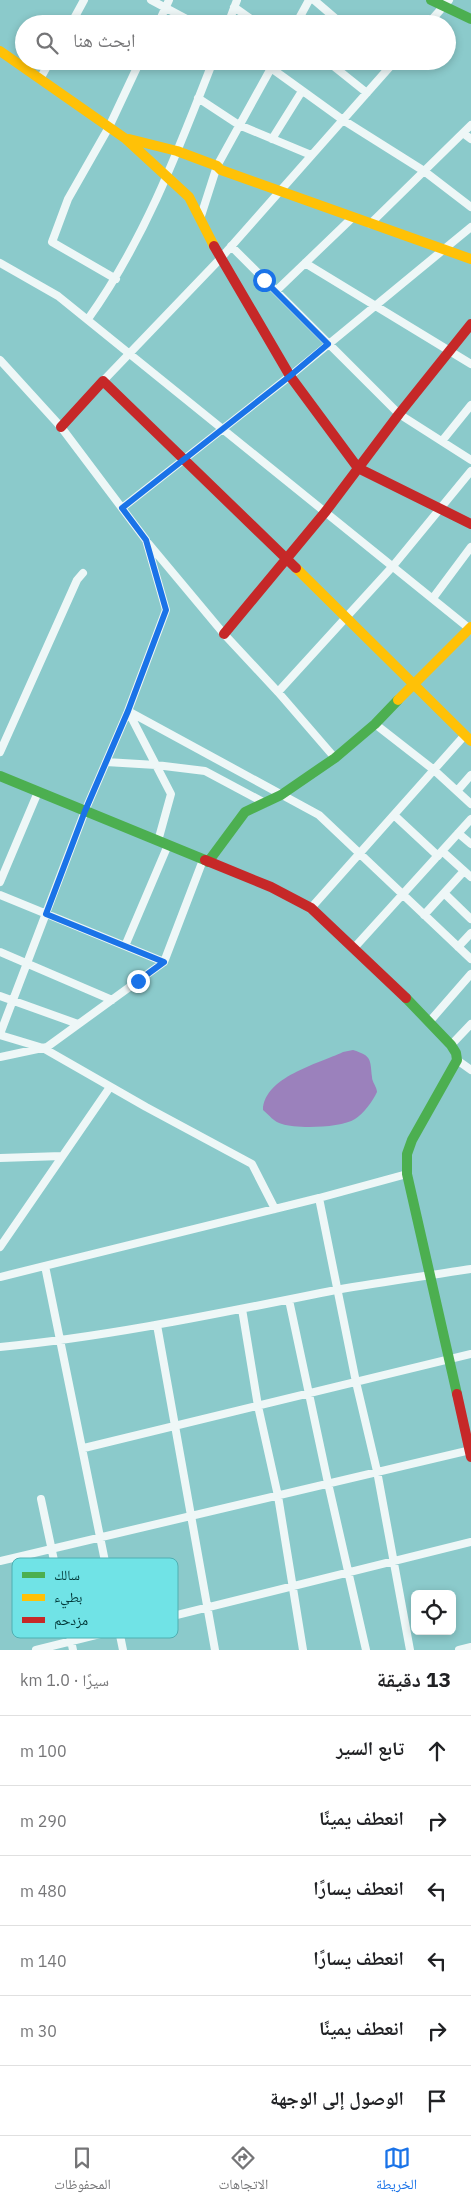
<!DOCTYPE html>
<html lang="ar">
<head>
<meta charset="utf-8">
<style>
	body { margin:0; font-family:"IBM Plex Sans","Noto Naskh Arabic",sans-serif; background:#f6f6f6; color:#202124; direction:rtl }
	.controls { position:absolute; right:15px; bottom:15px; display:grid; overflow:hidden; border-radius:8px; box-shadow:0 2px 8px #0003 }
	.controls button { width:45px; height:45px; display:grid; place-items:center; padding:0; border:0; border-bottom:1px solid #e0e0e0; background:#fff; color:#202124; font:25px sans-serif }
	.stop { position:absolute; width:15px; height:15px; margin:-11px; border:4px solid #1a73e8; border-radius:50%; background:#fff }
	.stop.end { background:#1a73e8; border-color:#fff; box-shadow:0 1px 5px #0008 }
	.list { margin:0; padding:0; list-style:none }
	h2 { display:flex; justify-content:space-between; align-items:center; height:65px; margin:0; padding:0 20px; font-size:21px }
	h2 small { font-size:16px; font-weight:400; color:#757577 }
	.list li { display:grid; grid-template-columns:32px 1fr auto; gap:15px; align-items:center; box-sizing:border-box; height:70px; padding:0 20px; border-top:1px solid #e0e0e0 }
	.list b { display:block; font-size:19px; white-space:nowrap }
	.list em { font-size:16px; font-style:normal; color:#757577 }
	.icon { flex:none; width:28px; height:28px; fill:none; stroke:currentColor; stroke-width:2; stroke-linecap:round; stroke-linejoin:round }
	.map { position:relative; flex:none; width:471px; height:1650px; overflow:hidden; direction:ltr }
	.search { position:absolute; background:#fff; box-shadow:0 2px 8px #0003; left:15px; right:15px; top:15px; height:55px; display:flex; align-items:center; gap:12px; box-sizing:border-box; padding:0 18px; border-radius:28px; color:#757577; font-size:19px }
	.sheet { height:485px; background:#fff }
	nav { display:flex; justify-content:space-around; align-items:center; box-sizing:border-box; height:70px; border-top:1px solid #e0e0e0; background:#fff; font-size:14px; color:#757577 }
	nav a { display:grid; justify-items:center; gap:2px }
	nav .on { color:#1a73e8 }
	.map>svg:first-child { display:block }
	.water { fill:#9b81bc }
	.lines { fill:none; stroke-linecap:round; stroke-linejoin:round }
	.street { stroke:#eef7f7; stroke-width:8 }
	.fast { stroke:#4caf50; stroke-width:10 }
	.slow { stroke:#ffc107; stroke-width:10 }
	.jam { stroke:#c62828; stroke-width:10 }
	.route { stroke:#1a73e8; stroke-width:6 }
	.key { fill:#70e3e6; stroke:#4eafb2; stroke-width:1 }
	.key-label { font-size:14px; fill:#003738 }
</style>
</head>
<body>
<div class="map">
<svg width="471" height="1650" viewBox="0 0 471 1650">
	<rect width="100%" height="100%" fill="#8bcacb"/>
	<path class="water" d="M353 1050C372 1056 370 1059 372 1077 372 1082 377 1087 377 1092 373 1101 363 1114 355 1119 341 1128 297 1129 282 1124 274 1122 269 1115 263 1110 264 1077 318 1064 343 1052Z"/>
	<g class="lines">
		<path class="street" d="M151 0 196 24
			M314 0 342 24
			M234 7 258 24
			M71 24 84 0
			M158 24 169 0
			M228 24 237 0
			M296 24 309 0
			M428 24 449 0
			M327 61 367 93
			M271 68 343 120 424 171 471 207
			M40 79 50 61
			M198 98 239 125 311 155
			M463 133 471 139
			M272 139 302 91
			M200 219 217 166 275 61
			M370 224 471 125
			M231 246 399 414 471 460
			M0 263 58 296 471 630
			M305 263 471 364
			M116 279 52 242 68 199 109 127 140 61
			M276 291 352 218
			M88 319C144 241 178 151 213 61
			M0 360 61 427 146 540 166 610 128 711 171 794 158 841
			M103 381 220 259 395 61
			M442 441 471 405
			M122 508 290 376 471 227
			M148 543 224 634 278 692 335 758
			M433 598 471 547
			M278 692 393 566 471 471
			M375 724 434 770 471 804
			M0 752 77 580 83 573
			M106 762 156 765 205 771 265 803
			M457 791 471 775
			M394 815 438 856
			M458 833 471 844
			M442 851 471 877
			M0 882 38 792
			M444 893 471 919
			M0 895 164 962
			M311 908 464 736
			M424 915 464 871
			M125 946 168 845
			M458 947 471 933
			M354 948 471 819
			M0 952 112 1000
			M0 996 78 1024
			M430 1021 471 974
			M0 1034 85 811 128 711 319 815 471 959
			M0 1035 43 1048 146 1107 252 1164 275 1209
			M451 1045 471 1024
			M0 1057 47 1047 164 962 203 860
			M457 1060 471 1070
			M0 1158 62 1156
			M319 1198 356 1382 377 1471 410 1650
			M0 1247 110 1087
			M45 1266 123 1650
			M0 1277 319 1198 407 1174
			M289 1300 328 1483 366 1650
			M242 1309 258 1406 278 1496 303 1650
			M157 1325 215 1650
			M0 1347C113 1336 225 1312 336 1290 381 1282 426 1276 471 1269
			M84 1448 471 1354
			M41 1499 73 1650
			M0 1561 471 1450
			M36 1650 471 1542
			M459 1650 471 1647"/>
		<path class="fast" d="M431 0 471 19
			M0 776 205 860
			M208 862 245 812 281 795 335 758 375 724 398 700
			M406 998 451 1045 456 1053 457 1060 412 1140 407 1154V1174L457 1394"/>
		<path class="slow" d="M0 51 126 139 189 197 214 246
			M129 139 177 151 217 166 221 170 471 259
			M296 568 471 741
			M398 700 471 627"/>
		<path class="jam" d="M214 246 290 376 358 468 471 524
			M61 427 103 381 296 568
			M224 634 326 511 399 414 471 324
			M205 860 271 887 311 908 406 998
			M457 1394 471 1457"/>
	</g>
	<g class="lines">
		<path class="route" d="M138 981 164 962 46 914 85 811 128 711 166 610 146 540 122 508 290 376 328 344 264 280"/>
	</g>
	<rect x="12" y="1558" width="166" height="80" rx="8" class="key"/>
	<rect x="22" y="1572" width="23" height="6" fill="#4caf50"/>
	<rect x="22" y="1594" width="23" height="7" fill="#ffc107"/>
	<rect x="22" y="1617" width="23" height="6" fill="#c62828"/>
	<g class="key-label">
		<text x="54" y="1580">سالك</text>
		<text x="54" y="1602">بطيء</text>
		<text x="54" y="1625">مزدحم</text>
	</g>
</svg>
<div class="controls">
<button><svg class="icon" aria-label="locate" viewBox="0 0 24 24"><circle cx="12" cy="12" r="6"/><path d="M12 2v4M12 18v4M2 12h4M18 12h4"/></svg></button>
</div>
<div class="stop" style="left:264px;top:280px"></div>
<div class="stop end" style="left:138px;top:981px"></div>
<div class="search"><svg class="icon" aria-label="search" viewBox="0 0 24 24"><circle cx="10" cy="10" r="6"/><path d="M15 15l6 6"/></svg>ابحث هنا</div>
</div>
<section class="sheet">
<h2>13 دقيقة<small>سيرًا · 1.0 km</small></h2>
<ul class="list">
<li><svg class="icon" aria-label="ahead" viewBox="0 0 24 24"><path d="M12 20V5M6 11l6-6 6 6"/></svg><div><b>تابع السير</b></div><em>100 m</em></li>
<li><svg class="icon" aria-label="right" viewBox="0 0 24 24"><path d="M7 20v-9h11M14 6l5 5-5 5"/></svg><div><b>انعطف يمينًا</b></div><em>290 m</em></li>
<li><svg class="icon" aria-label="left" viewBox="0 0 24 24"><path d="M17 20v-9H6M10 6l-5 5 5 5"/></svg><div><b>انعطف يسارًا</b></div><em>480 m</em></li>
<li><svg class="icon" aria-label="left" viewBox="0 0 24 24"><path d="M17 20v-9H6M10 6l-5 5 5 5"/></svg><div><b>انعطف يسارًا</b></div><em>140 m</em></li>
<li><svg class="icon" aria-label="right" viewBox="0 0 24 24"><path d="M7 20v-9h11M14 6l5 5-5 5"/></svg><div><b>انعطف يمينًا</b></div><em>30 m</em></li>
<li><svg class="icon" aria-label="arrive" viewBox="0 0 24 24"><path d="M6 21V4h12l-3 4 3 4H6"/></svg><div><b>الوصول إلى الوجهة</b></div></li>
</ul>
</section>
<nav>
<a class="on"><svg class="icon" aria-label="map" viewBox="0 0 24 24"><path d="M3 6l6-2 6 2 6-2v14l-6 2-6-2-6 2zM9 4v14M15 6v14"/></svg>الخريطة</a>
<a><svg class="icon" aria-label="directions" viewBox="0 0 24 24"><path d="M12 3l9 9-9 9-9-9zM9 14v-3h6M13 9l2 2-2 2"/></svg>الاتجاهات</a>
<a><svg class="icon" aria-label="saved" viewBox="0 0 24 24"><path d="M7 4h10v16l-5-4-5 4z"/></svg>المحفوظات</a>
</nav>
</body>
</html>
